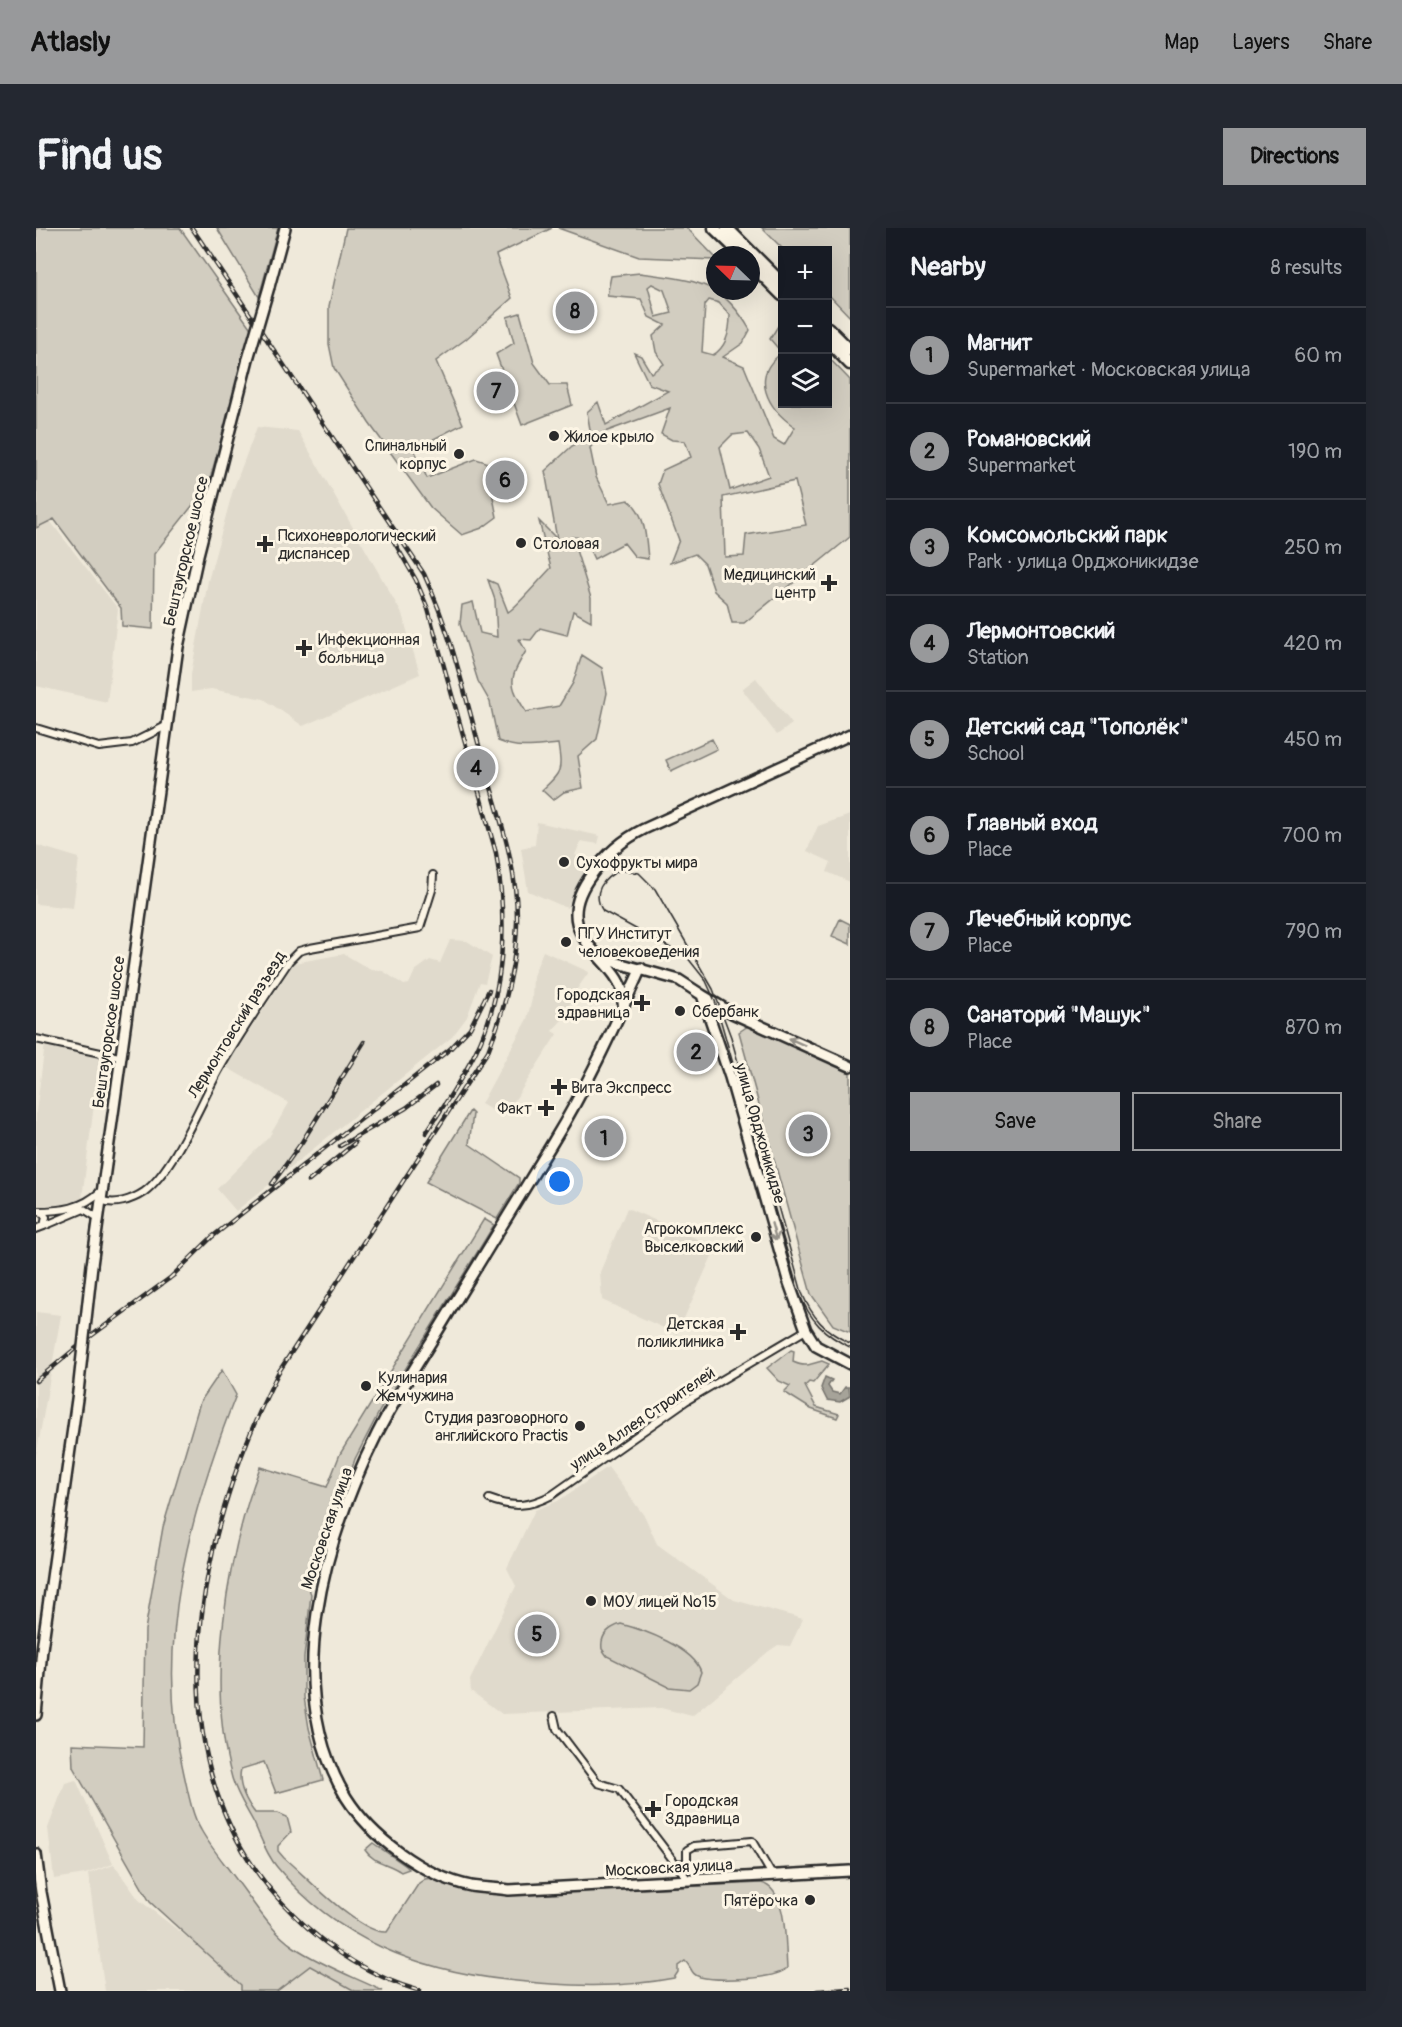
<!DOCTYPE html>
<html lang="en">
<head>
<meta charset="utf-8">
<style>
	body { margin:0; font-family:Pangolin,sans-serif; background:#242831; color:#f1f3f6 }
	.controls { position:absolute; right:18px; top:18px; display:grid; overflow:hidden; border-radius:0px; box-shadow:0 6px 24px #0002 }
	.controls button { width:54px; height:54px; display:grid; place-items:center; padding:0; border:0; border-bottom:2px solid #363941; background:#171b24; color:#f1f3f6; font:30px sans-serif }
	.compass { position:absolute; left:670px; top:18px; width:54px; height:54px; border-radius:50%; background:#171b24; box-shadow:0 6px 24px #0002; rotate:293deg }
	.you { position:absolute; left:524px; top:954px; width:21px; height:21px; margin:-15px; border:4px solid #fff; border-radius:50%; background:#1a73e8; box-shadow:0 0 0 9px #1a73e833 }
	.badge { display:grid; place-items:center; width:39px; height:39px; border-radius:50%; background:#98999b; color:#111; font-size:20px; font-weight:700 }
	.pin { position:absolute; translate:-50% -50%; border:3px solid #fff; box-shadow:0 2px 6px #0006 }
	.list { margin:0; padding:0; list-style:none }
	h2 { display:flex; justify-content:space-between; align-items:center; height:78px; margin:0; padding:0 24px; font-size:26px }
	h2 small { font-size:20px; font-weight:400; color:#9ea1a6 }
	.list li { display:grid; grid-template-columns:39px 1fr auto; gap:18px; align-items:center; box-sizing:border-box; height:96px; padding:0 24px; border-top:2px solid #363941 }
	.list b { display:block; font-size:22px; white-space:nowrap }
	.list p { margin:0; font-size:20px; white-space:nowrap; color:#9ea1a6 }
	.list em { font-size:20px; font-style:normal; color:#9ea1a6 }
	.actions { display:flex; gap:12px; padding:18px 24px }
	.actions a { flex:1; padding:14px 0; border:2px solid #98999b; border-radius:0px; text-align:center; font-size:21px; color:#98999b }
	.actions .main { background:#98999b; color:#111 }
	.icon { flex:none; width:33px; height:33px; fill:none; stroke:currentColor; stroke-width:2; stroke-linecap:round; stroke-linejoin:round }
	.map { position:relative; flex:none; width:814px; height:1763px; overflow:hidden; border-radius:0px }
	header { display:flex; align-items:center; gap:36px; box-sizing:border-box; height:84px; padding:0 30px; background:#98999b; color:#111 }
	header strong { font-size:28px }
	nav { display:flex; gap:33px; margin-inline-start:auto; font-size:21px }
	.intro { display:flex; align-items:center; justify-content:space-between; box-sizing:border-box; height:144px; padding:0 36px }
	h1 { margin:0; font-size:42px }
	.button { padding:15px 27px; border-radius:0px; background:#98999b; color:#111; font-size:21px; font-weight:700 }
	main { display:flex; gap:36px; padding:0 36px }
	aside { flex:1; background:#171b24; border-radius:0px; box-shadow:0 6px 24px #0002 }
	.map>svg:first-child { display:block }
	.built { fill:#e0dacc }
	.green { fill:#d2cdc0; stroke:#7e7c76; stroke-width:1.5; fill-rule:evenodd }
	.water { fill:#a6a399; stroke:#75736d; stroke-width:1.5 }
	.lines { fill:none; stroke-linecap:round; stroke-linejoin:round }
	.street-casing { stroke:#2b2b2b; stroke-width:10 }
	.secondary-casing { stroke:#2b2b2b; stroke-width:14 }
	.primary-casing { stroke:#2b2b2b; stroke-width:15 }
	.street { stroke:#fcf5e5; stroke-width:6 }
	.secondary { stroke:#fcf5e5; stroke-width:9 }
	.primary { stroke:#fcf5e5; stroke-width:10 }
	.tram { stroke:#2b2b2b; stroke-width:1.5 }
	.rail-casing { stroke:#2b2b2b; stroke-width:4.5 }
	.rail { stroke:#fcf5e5; stroke-width:2; stroke-dasharray:7; stroke-linecap:butt }
	.secondary-bridge-casing { stroke:#2b2b2b; stroke-width:14; stroke-linecap:butt }
	.secondary-bridge { stroke:#fcf5e5; stroke-width:9 }
	.oneway { stroke:#949088 }
	.poi-dot { fill:#2b2b2b; stroke:#fcf5e5; stroke-width:2 }
	.labels { text-anchor:middle; stroke-width:6; stroke-linejoin:round; paint-order:stroke }
	.poi-label { font-size:16px; fill:#2b2b2b; stroke:#fcf5e5; text-anchor:start }
	.street-label { font-size:16px; fill:#2b2b2b; stroke:#fcf5e5 }
</style>
</head>
<body>
<header>
<strong>Atlasly</strong>
<nav><a>Map</a><a>Layers</a><a>Share</a></nav>
</header>
<div class="intro"><h1>Find us</h1><a class="button">Directions</a></div>
<main>
<div class="map">
<svg width="814" height="1763" viewBox="0 0 814 1763">
	<rect width="100%" height="100%" fill="#efe9da"/>
	<filter id="ink" filterUnits="userSpaceOnUse"><feTurbulence type="fractalNoise" baseFrequency=".0167" numOctaves="2"/><feDisplacementMap in="SourceGraphic" scale="12" xChannelSelector="R" yChannelSelector="G"/><feConvolveMatrix kernelMatrix="1 2 1 2 8 2 1 2 1" color-interpolation-filters="sRGB"/></filter>
	<g filter="url(#ink)">
		<path class="built" d="M221 199 262 203 366 386 384 446 267 498 228 471 175 461 155 464V446L172 353 197 262Z
			M0 289H11L82 381 71 474 0 458Z
			M720 450 756 496 741 507 706 461Z
			M814 587V654L791 644 795 634 771 623 782 598Z
			M501 594 564 608 562 616 545 613 539 627 550 632 554 638 543 652 531 680 492 663 485 620 499 617Z
			M0 617 43 630 37 680 0 676Z
			M414 712 431 713 456 729 449 755 444 754 431 789 416 809 200 983 181 961 233 909 253 875 190 839 258 735 308 726 335 742 347 743 368 757 373 756 379 743 394 732 404 735Z
			M507 723 553 744 541 761 526 792 516 803 521 806 468 889 445 876 491 791 496 771 497 748Z
			M9 816 64 830 46 970 27 980H0V884Z
			M591 980 680 1019 641 1106 566 1072 564 1044Z
			M0 1084 25 1087 0 1229Z
			M572 1239 609 1289 621 1316 698 1372 767 1391 754 1418 742 1417 733 1423 656 1488 625 1480 466 1486 435 1463 434 1452 480 1358 471 1340 499 1282 522 1273Z
			M40 1552 77 1636 49 1646 18 1651 12 1600 29 1555Z
			M78 1637 103 1672 214 1758 253 1729 321 1763H69L52 1646Z"/>
		<path class="green" d="M0 0H144L216 102 172 258 118 326 117 401 86 398 85 380 18 291 0 300Z
			M181 0H242L223 69Z
			M310 0H516L460 27 476 70 430 111 400 133 427 196 378 221 391 250 440 231 450 234 461 289 446 300 426 307 395 280 333 195 298 140 293 116V78Z
			M522 0H651L679 29V32L603 29Z
			M726 0H814V89L792 66V22H748Z
			M604 45C658 53 685 51 714 102L707 115 687 129 708 138 738 211 748 217 759 199C732 181 713 148 746 125L734 111 742 98H746V176H792V129L814 152V309L708 395H696L691 375 678 363 669 336 659 326 634 335 643 312 622 256 627 242 655 229 649 213 636 212 625 206 634 180 566 205 554 220 560 249 573 276 592 272C610 284 610 312 612 331L599 329 588 315 558 331 548 310 536 309 555 370V393L537 383 531 407 504 400 495 412 483 411 490 423C473 452 472 454 490 484L523 478 537 455 546 427 566 440 571 465 561 511 542 528 547 560 528 564 517 572 506 562C526 544 526 542 522 516 500 518 483 522 462 513L454 474 442 453 424 396 426 377 437 374 444 405 461 409 459 372 452 352 461 356 472 384C478 382 507 348 515 340L503 293 521 311 509 243 536 218 555 207 551 184 562 174 570 197 632 163 613 156 598 125 605 128 615 145 628 136 620 124 617 108 629 97 613 89 605 71 571 68 575 48ZM616 56 628 62 636 85 620 89 612 59ZM673 72 683 75 694 87C694 102 691 119 677 127L666 124 669 77ZM712 205 723 221 733 248 694 262 684 219 696 207ZM759 253 770 297 710 307 708 328 689 329 687 269Z
			M484 85 498 135 514 157H531L536 177 486 197 460 126 478 115 471 89Z
			M676 511 681 521 635 543 630 532Z
			M804 691 814 696V716L796 708Z
			M712 798 814 844V1104L797 1097 775 1066 703 804Z
			M434 883 437 886 433 916 483 950V955L461 991 390 954Z
			M448 991 458 997 344 1182 319 1231 280 1349 271 1356 275 1366 268 1430V1469L273 1500 287 1552 240 1565 228 1534 205 1541C201 1557 210 1573 219 1585H242L251 1589 255 1604 242 1618V1623L248 1630C269 1647 324 1707 351 1704L383 1655 389 1651 396 1650 444 1665 475 1667 725 1655C752 1661 749 1716 751 1740 740 1752 681 1753 664 1749 654 1746 656 1739 649 1733L642 1738V1744L638 1750C582 1761 527 1758 471 1752 381 1742 300 1711 241 1639 230 1626 225 1610 218 1595 210 1580 201 1567 196 1550 170 1456 190 1330 224 1239L291 1259 304 1226Z
			M755 1122 758 1123 757 1134C771 1140 773 1136 786 1133L793 1136 777 1155 773 1154 769 1158 780 1179 803 1186 801 1190 775 1181 748 1164 754 1158 743 1153 731 1140Z
			M186 1142 200 1167C153 1286 117 1418 148 1546 152 1564 156 1587 165 1602 175 1620 190 1637 202 1654 218 1675 235 1704 258 1719 285 1737 318 1749 347 1763H319L274 1738 241 1763H205V1757L114 1674 37 1539 36 1516 107 1519 109 1402 127 1299 164 1174Z
			M585 1396C608 1402 658 1420 665 1444L661 1455 653 1461 633 1459 571 1428 566 1421C564 1407 572 1400 585 1396Z
			M337 1615 370 1638 373 1641 365 1644C353 1635 337 1635 329 1622Z"/>
		<path class="water" d="M789 1149 796 1152 792 1158 796 1164 804 1166 809 1159H813L814 1168 804 1174 791 1172 785 1160Z"/>
		<g class="lines">
			<defs>
				<path id="street" d="M0 500 63 519 96 515 130 498
					M0 811 83 829
					M65 972C78 978 96 972 108 964 138 942 164 876 183 842 204 805 229 769 253 733L263 723 274 720 384 700 396 662 397 647
					M0 983C26 983 46 981 65 963
					M8 998 48 981 62 990
					M0 1001 8 998 10 989 4 983
					M453 1271C477 1280 493 1279 516 1267L650 1173 770 1102
					M518 1488 521 1501 562 1555 583 1561 653 1653
					M640 1636 651 1635V1622L658 1618 716 1613 736 1647"/>
				<path id="secondary" d="M233 59 249 0
					M564 730 643 752 666 767 694 849 752 1052 770 1102 780 1118 814 1136
					M605 740C578 799 551 859 517 914 483 970 449 1026 415 1081 390 1123 363 1163 341 1206 288 1312 244 1460 310 1569 336 1610 387 1648 435 1658 447 1660 461 1660 473 1662L814 1643
					M666 767 696 785 814 838
					M587 775C592 730 505 714 556 646 570 626 586 612 608 601L814 507
					M56 1037 142 419 162 327 212 131
					M0 1487 6 1421 42 1164
					M0 1626 5 1664 24 1763"/>
				<path id="primary" d="M678 0 706 27
					M691 0 746 55
					M715 36 746 67
					M792 100 814 122
					M792 113 814 136"/>
			</defs>
			<use href="#street" class="street-casing"/>
			<use href="#secondary" class="secondary-casing"/>
			<use href="#primary" class="primary-casing"/>
			<use href="#street" class="street"/>
			<use href="#secondary" class="secondary"/>
			<use href="#primary" class="primary"/>
			<path class="tram" d="M814 1115C789 1104 776 1089 766 1065L695 809 677 761 619 661 603 645 584 642C567 650 555 665 567 683L651 729 670 753 679 773 763 1065C774 1092 788 1107 814 1119"/>
			<defs>
				<path id="rail" d="M156 0 388 346C415 404 429 467 446 529 461 582 482 638 481 694 480 740 469 781 452 823L242 1145C159 1309 109 1542 257 1686 292 1721 336 1749 384 1763
					M357 312 380 352 392 381 460 625C471 691 470 762 440 823 426 852 407 878 390 905
					M304 918 370 880 400 857
					M273 953 319 915
					M236 956 266 914 328 814
					M133 1051 176 1009 414 821 434 800 453 762
					M0 1153 51 1111 138 1047
					M781 1763 814 1761"/>
			</defs>
			<use href="#rail" class="rail-casing"/>
			<use href="#rail" class="rail"/>
			<defs>
				<path id="secondary-bridge" d="M212 131 233 59
					M42 1164 56 1037"/>
			</defs>
			<use href="#secondary-bridge" class="secondary-bridge-casing"/>
			<use href="#secondary-bridge" class="secondary-bridge"/>
		</g>
		<defs><path id="oneway-shaft" d="M-6 0H5M1.5-3L5.5 0L1.5 3" fill="none" stroke-width="1.6" stroke-linecap="round" stroke-linejoin="round" transform="scale(1.5)"/></defs>
		<g class="oneway">
			<use href="#oneway-shaft" transform="translate(761 814) rotate(-156)"/>
			<use href="#oneway-shaft" transform="translate(738 1004) rotate(74)"/>
		</g>
	</g>
	<g class="poi-dot">
		<circle cx="518" cy="208" r="6"/>
		<circle cx="423" cy="226" r="6"/>
		<circle cx="485" cy="315" r="6"/>
		<path d="M226 307h6v6h6v6h-6v6h-6v-6h-6v-6h6z"/>
		<path d="M790 346h6v6h6v6h-6v6h-6v-6h-6v-6h6z"/>
		<path d="M265 411h6v6h6v6h-6v6h-6v-6h-6v-6h6z"/>
		<circle cx="528" cy="634" r="6"/>
		<circle cx="530" cy="714" r="6"/>
		<path d="M603 766h6v6h6v6h-6v6h-6v-6h-6v-6h6z"/>
		<circle cx="644" cy="783" r="6"/>
		<path d="M520 850h6v6h6v6h-6v6h-6v-6h-6v-6h6z"/>
		<path d="M507 871h6v6h6v6h-6v6h-6v-6h-6v-6h6z"/>
		<circle cx="720" cy="1009" r="6"/>
		<path d="M699 1095h6v6h6v6h-6v6h-6v-6h-6v-6h6z"/>
		<circle cx="330" cy="1158" r="6"/>
		<circle cx="544" cy="1198" r="6"/>
		<circle cx="555" cy="1373" r="6"/>
		<path d="M614 1572h6v6h6v6h-6v6h-6v-6h-6v-6h6z"/>
		<circle cx="774" cy="1672" r="6"/>
	</g>
	<g class="labels">
		<g class="poi-label">
			<text x="530" y="214">Жилое крыло</text>
			<text x="411" y="223" text-anchor="end">Спинальный<tspan x="411" dy="18">корпус</tspan></text>
			<text x="242" y="313">Психоневрологический<tspan x="242" dy="18">диспансер</tspan></text>
			<text x="497" y="321">Столовая</text>
			<text x="780" y="352" text-anchor="end">Медицинский<tspan x="780" dy="18">центр</tspan></text>
			<text x="282" y="417">Инфекционная<tspan x="282" dy="18">больница</tspan></text>
			<text x="540" y="640">Сухофрукты мира</text>
			<text x="542" y="711">ПГУ Институт<tspan x="542" dy="18">человековедения</tspan></text>
			<text x="594" y="772" text-anchor="end">Городская<tspan x="594" dy="18">здравница</tspan></text>
			<text x="656" y="789">Сбербанк</text>
			<text x="535" y="865">Вита Экспресс</text>
			<text x="496" y="886" text-anchor="end">Факт</text>
			<text x="708" y="1006" text-anchor="end">Агрокомплекс<tspan x="708" dy="18">Выселковский</tspan></text>
			<text x="688" y="1101" text-anchor="end">Детская<tspan x="688" dy="18">поликлиника</tspan></text>
			<text x="342" y="1155">Кулинария<tspan x="342" dy="18">Жемчужина</tspan></text>
			<text x="532" y="1195" text-anchor="end">Студия разговорного<tspan x="532" dy="18">английского Practis</tspan></text>
			<text x="567" y="1379">МОУ лицей №15</text>
			<text x="629" y="1578">Городская<tspan x="629" dy="18">Здравница</tspan></text>
			<text x="762" y="1678" text-anchor="end">Пятёрочка</text>
		</g>
		<g class="street-label">
			<text transform="translate(149 323) rotate(-77)" y="6">Бештаугорское шоссе</text>
			<text transform="translate(200 796) rotate(-58)" y="6">Лермонтовский разъезд</text>
			<text transform="translate(72 804) rotate(-82)" y="6">Бештаугорское шоссе</text>
			<text transform="translate(725 905) rotate(74)" y="6">улица Орджоникидзе</text>
			<text transform="translate(606 1190) rotate(-34)" y="6">улица Аллея Строителей</text>
			<text transform="translate(290 1300) rotate(-71)" y="6">Московская улица</text>
			<text transform="translate(633 1639) rotate(-3)" y="6">Московская улица</text>
		</g>
	</g>
</svg>
<div class="controls">
<button>+</button>
<button>−</button>
<button><svg class="icon" aria-label="layers" viewBox="0 0 24 24"><path d="M12 4l9 5-9 5-9-5zM3 14l9 5 9-5"/></svg></button>
</div>
<svg class="compass" viewBox="-18 -18 36 36"><path d="M0-13l5 13h-10z" fill="#e53935"/><path d="M0 13l5-13h-10z" fill="#9ea1a6"/></svg>
<div class="you"></div>
<div class="pin badge" style="left:568px;top:910px">1</div>
<div class="pin badge" style="left:660px;top:824px">2</div>
<div class="pin badge" style="left:772px;top:906px">3</div>
<div class="pin badge" style="left:440px;top:540px">4</div>
<div class="pin badge" style="left:501px;top:1406px">5</div>
<div class="pin badge" style="left:469px;top:252px">6</div>
<div class="pin badge" style="left:460px;top:163px">7</div>
<div class="pin badge" style="left:539px;top:83px">8</div>
</div>
<aside>
<h2>Nearby<small>8 results</small></h2>
<ul class="list">
<li><span class="badge">1</span><div><b>Магнит</b><p>Supermarket · Московская улица</p></div><em>60 m</em></li>
<li><span class="badge">2</span><div><b>Романовский</b><p>Supermarket</p></div><em>190 m</em></li>
<li><span class="badge">3</span><div><b>Комсомольский парк</b><p>Park · улица Орджоникидзе</p></div><em>250 m</em></li>
<li><span class="badge">4</span><div><b>Лермонтовский</b><p>Station</p></div><em>420 m</em></li>
<li><span class="badge">5</span><div><b>Детский сад &quot;Тополёк&quot;</b><p>School</p></div><em>450 m</em></li>
<li><span class="badge">6</span><div><b>Главный вход</b><p>Place</p></div><em>700 m</em></li>
<li><span class="badge">7</span><div><b>Лечебный корпус</b><p>Place</p></div><em>790 m</em></li>
<li><span class="badge">8</span><div><b>Санаторий &quot;Машук&quot;</b><p>Place</p></div><em>870 m</em></li>
</ul>
<div class="actions"><a class="main">Save</a><a>Share</a></div>
</aside>
</main>
</body>
</html>
